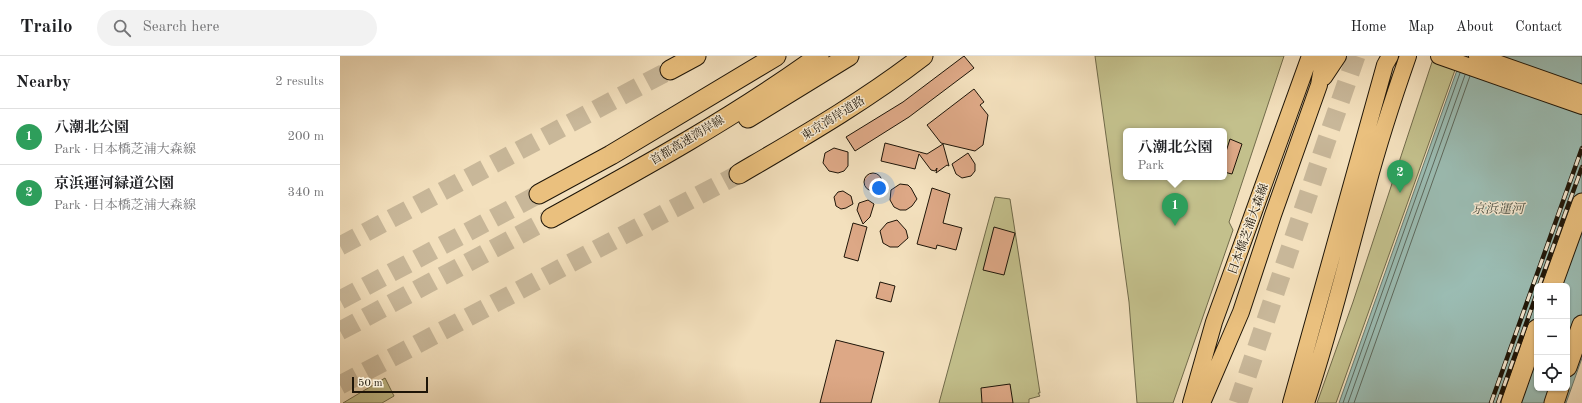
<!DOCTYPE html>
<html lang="en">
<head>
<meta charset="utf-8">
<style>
	body { margin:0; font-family:"Old Standard TT","Noto Serif JP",serif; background:#f2f2f2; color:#202124 }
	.controls { position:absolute; right:12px; bottom:12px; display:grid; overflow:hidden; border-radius:6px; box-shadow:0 1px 3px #0004 }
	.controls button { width:36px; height:36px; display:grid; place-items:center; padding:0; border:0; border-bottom:1px solid #e0e0e0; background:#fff; color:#202124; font:20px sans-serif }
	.scale { position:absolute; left:12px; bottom:10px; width:76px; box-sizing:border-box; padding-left:4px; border:2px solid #1e1508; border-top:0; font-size:11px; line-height:14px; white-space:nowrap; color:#1e1508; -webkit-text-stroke:3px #f7ebd4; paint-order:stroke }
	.you { position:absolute; left:539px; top:132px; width:14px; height:14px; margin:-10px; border:3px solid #fff; border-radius:50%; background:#1a73e8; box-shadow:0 0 0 6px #1a73e833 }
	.badge { display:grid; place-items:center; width:26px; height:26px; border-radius:50%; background:#8f2418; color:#fff; font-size:13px; font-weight:700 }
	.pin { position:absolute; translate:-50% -33px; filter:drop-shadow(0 1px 2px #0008) }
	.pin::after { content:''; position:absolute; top:21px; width:14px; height:12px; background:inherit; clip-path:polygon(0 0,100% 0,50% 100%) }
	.popup { position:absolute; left:783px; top:72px; width:104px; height:52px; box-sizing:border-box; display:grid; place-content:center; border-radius:6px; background:#fff; filter:drop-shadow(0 1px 3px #0005); font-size:13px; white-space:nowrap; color:#757577 }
	.popup b { font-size:15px; color:#202124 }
	.popup::after { content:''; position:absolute; left:50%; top:100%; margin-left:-8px; border:8px solid transparent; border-top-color:#fff }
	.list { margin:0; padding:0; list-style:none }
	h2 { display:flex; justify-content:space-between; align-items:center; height:52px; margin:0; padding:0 16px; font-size:17px }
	h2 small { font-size:13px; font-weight:400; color:#757577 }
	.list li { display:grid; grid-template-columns:26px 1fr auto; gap:12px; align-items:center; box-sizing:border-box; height:56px; padding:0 16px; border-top:1px solid #e0e0e0 }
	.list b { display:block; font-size:15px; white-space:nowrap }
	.list p { margin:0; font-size:13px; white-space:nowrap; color:#757577 }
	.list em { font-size:13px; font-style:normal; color:#757577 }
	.icon { flex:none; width:22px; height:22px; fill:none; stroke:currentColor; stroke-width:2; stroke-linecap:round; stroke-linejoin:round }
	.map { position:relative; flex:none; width:1242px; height:347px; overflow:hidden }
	header { display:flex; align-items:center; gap:24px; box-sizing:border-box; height:56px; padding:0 20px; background:#fff; border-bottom:1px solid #e0e0e0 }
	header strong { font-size:19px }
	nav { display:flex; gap:22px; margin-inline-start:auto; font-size:14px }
	.search { width:280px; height:36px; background:#f2f2f2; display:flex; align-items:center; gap:10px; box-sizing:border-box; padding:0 14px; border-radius:22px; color:#757577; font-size:15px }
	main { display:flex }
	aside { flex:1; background:#fff }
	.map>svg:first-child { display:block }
	.green { fill:#c3c08c; stroke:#706a4a; fill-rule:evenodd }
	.water { fill:#9bbdb4; stroke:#697a6f; fill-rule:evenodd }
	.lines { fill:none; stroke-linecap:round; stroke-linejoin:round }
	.shore { stroke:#5c695e; stroke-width:1 }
	.building { fill:#dda886; stroke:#1e1508 }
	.highway-tunnel { stroke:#c8b799; stroke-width:19; stroke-dasharray:19 10; stroke-linecap:butt }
	.major-casing { stroke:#1e1508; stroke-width:18 }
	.highway-casing { stroke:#1e1508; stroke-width:21 }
	.major { stroke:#eac07e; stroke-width:16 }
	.highway { stroke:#eac07e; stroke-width:19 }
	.rail-casing { stroke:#1e1508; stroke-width:4.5 }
	.rail { stroke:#f7ebd4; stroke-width:3; stroke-dasharray:9; stroke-linecap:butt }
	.labels { text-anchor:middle; stroke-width:3; stroke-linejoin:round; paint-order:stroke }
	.street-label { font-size:12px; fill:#1e1508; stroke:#f7ebd4 }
	.water-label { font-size:13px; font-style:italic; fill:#4a5044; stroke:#f7ebd4 }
</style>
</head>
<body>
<header>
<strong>Trailo</strong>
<div class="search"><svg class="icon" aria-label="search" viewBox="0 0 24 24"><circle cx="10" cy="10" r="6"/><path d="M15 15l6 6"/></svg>Search here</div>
<nav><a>Home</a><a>Map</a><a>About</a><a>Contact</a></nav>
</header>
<main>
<aside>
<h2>Nearby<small>2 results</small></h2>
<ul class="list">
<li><span class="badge" style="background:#2e9e5b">1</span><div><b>八潮北公園</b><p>Park · 日本橋芝浦大森線</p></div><em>200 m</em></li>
<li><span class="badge" style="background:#2e9e5b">2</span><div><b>京浜運河緑道公園</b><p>Park · 日本橋芝浦大森線</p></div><em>340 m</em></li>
</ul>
</aside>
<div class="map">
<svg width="1242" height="347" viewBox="0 0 1242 347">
	<rect width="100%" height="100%" fill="#f3e0bd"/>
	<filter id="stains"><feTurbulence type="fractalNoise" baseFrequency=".005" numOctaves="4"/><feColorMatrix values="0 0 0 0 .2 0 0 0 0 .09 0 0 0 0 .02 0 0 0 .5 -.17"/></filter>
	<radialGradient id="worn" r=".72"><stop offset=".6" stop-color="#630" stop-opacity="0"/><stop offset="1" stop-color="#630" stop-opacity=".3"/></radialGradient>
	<path class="green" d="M755 0H944L889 166 893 174 833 347H797L789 246ZM786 75H884V121H786Z
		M1094 0H1120L996 347H977L1013 246Z
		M655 141 670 143 700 337H698L700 340 689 343V347H599Z
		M45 322 54 340 42 347H3Z"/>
	<path class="water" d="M1122 0H1242V302L1226 347H999ZM1197 230H1227V332H1197Z"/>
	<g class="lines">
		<path class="shore" d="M1003 347 1120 17
			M1008 347 1125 19
			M1014 347 1130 20"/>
	</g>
	<path class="building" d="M624 0 634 12 569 61 515 95 506 81 563 46Z
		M634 33 644 46 640 49 648 59 643 89 635 95 601 87 587 69Z
		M890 83 902 88 892 118 884 116V102Z
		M545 87 587 98 603 88 609 110 607 109 596 117 597 112 595 115 591 114 579 98 575 113 541 105Z
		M494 92 508 96V110L504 115 498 117 489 115 483 107 485 97Z
		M628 97 635 108V115L631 120 622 122 616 118 612 108Z
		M524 126a9 9 0 1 1 18 0a9 9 0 1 1-18 0Z
		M560 128 568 129 571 132 577 143 572 150 566 154H560L554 151 550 144 551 134Z
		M592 132 610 138 603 167 622 172 616 194 597 189 596 193 577 188Z
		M503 135 511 140 513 148 506 152 501 153 496 150 494 141 498 136Z
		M528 144 534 148 530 161 523 168 517 154 519 147Z
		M557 164 566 174 568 182 558 191H550L543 187 540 175 547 167Z
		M513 167 527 171 518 205 504 201Z
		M654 171 675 177 664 219 643 214Z
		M540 226 555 230 551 246 536 242Z
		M496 284 544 296 531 347H480Z
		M670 328 673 347H642L641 332Z"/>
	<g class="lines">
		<path class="highway-tunnel" d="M0 190 330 14
			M0 244 199 138
			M0 275 211 162
			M0 329 399 118
			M898 347 985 89 1016 0"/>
		<defs>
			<path id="major" d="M1099 0 1242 50
				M1137 0 1242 37
				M984 21 998 0
				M851 347 874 266 970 0
				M862 347 901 256 933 159 979 29 984 0
				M951 347 1045 9 1050 0
				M966 347C990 276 1007 203 1027 131 1039 86 1053 43 1068 0"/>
			<path id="highway" d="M330 14 356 0
				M408 62 509 0
				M399 118C462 81 525 45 583 0
				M199 138 271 99 436 0
				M211 162C302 112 395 61 479 0
				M1212 230 1242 147
				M1227 311 1242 269
				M1171 347 1197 273
				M1214 347 1219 332"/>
		</defs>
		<use href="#major" class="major-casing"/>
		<use href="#highway" class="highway-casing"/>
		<use href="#major" class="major"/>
		<use href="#highway" class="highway"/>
		<defs>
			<path id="rail" d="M1199 230 1242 111
				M1151 347 1242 92
				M1158 347 1197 237"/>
		</defs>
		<use href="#rail" class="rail-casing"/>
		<use href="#rail" class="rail"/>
	</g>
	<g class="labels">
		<g class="street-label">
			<text transform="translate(493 62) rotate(-32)" y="4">東京湾岸道路</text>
			<text transform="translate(347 84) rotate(-31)" y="4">首都高速湾岸線</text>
			<text transform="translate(908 173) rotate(-70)" y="4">日本橋芝浦大森線</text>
		</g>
		<g class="water-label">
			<text x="1158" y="157">京浜運河</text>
		</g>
	</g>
	<rect width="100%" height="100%" filter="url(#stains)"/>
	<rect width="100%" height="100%" fill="url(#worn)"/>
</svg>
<div class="controls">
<button>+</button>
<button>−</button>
<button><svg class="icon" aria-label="locate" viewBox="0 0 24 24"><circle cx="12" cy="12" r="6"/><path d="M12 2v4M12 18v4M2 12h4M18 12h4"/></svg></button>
</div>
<div class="scale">50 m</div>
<div class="you"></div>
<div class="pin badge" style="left:835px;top:170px;background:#2e9e5b">1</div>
<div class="popup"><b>八潮北公園</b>Park</div>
<div class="pin badge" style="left:1060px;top:137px;background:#2e9e5b">2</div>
</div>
</main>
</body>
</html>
